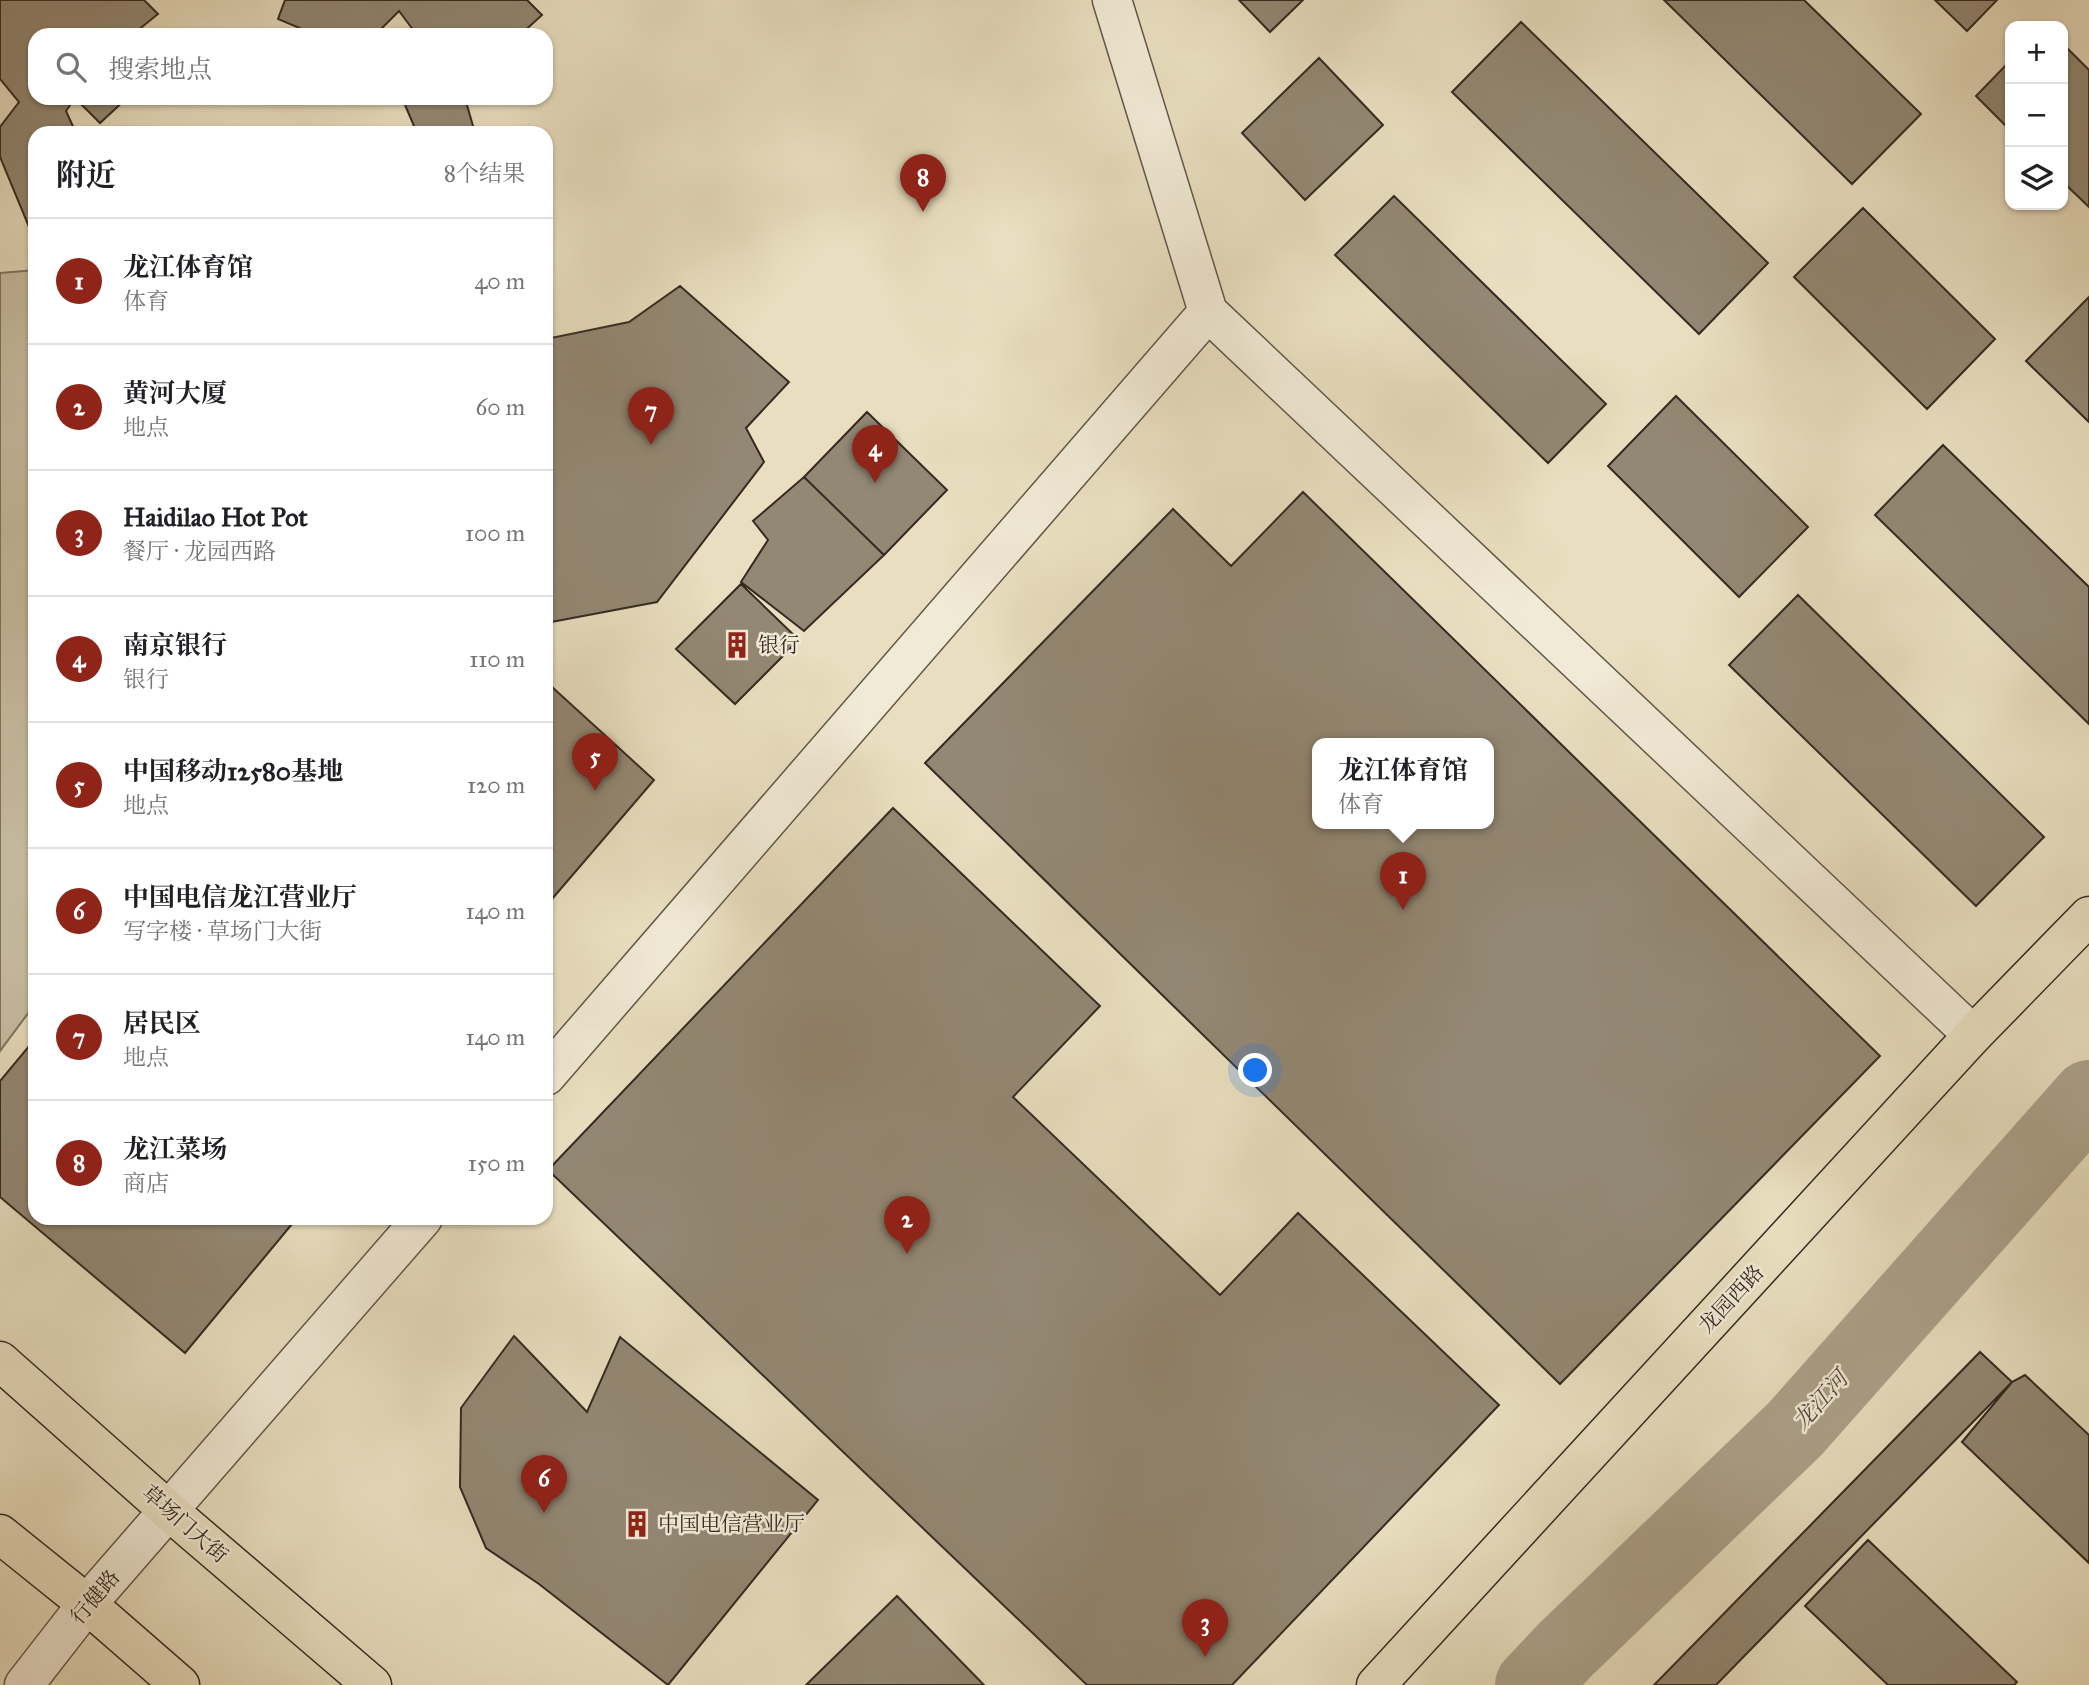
<!DOCTYPE html>
<html lang="zh">
<head>
<meta charset="utf-8">
<style>
	body { margin:0; font-family:"IM FELL Great Primer","Noto Serif SC",serif; background:#f2f2f2; color:#202124 }
	.controls { position:absolute; right:21px; top:21px; display:grid; overflow:hidden; border-radius:14px; box-shadow:0 2px 5px #0004 }
	.controls button { width:63px; height:63px; display:grid; place-items:center; padding:0; border:0; border-bottom:2px solid #e0e0e0; background:#fff; color:#202124; font:35px sans-serif }
	.you { position:absolute; left:1256px; top:1071px; width:24px; height:24px; margin:-18px; border:5px solid #fff; border-radius:50%; background:#1a73e8; box-shadow:0 0 0 10px #1a73e833 }
	.badge { display:grid; place-items:center; width:46px; height:46px; border-radius:50%; background:#8f2418; color:#fff; font-size:23px; font-weight:700 }
	.pin { position:absolute; translate:-50% -58px; filter:drop-shadow(0 2px 4px #0008) }
	.pin::after { content:''; position:absolute; top:37px; width:24px; height:21px; background:inherit; clip-path:polygon(0 0,100% 0,50% 100%) }
	.popup { position:absolute; left:1312px; top:738px; width:182px; height:91px; box-sizing:border-box; display:grid; place-content:center; border-radius:14px; background:#fff; filter:drop-shadow(0 2px 5px #0005); font-size:23px; white-space:nowrap; color:#757577 }
	.popup b { font-size:26px; color:#202124 }
	.popup::after { content:''; position:absolute; left:50%; top:100%; margin-left:-14px; border:14px solid transparent; border-top-color:#fff }
	.list { margin:0; padding:0; list-style:none }
	h2 { display:flex; justify-content:space-between; align-items:center; height:91px; margin:0; padding:0 28px; font-size:30px }
	h2 small { font-size:23px; font-weight:400; color:#757577 }
	.list li { display:grid; grid-template-columns:46px 1fr auto; gap:21px; align-items:center; box-sizing:border-box; height:126px; padding:0 28px; border-top:2px solid #e0e0e0 }
	.list b { display:block; font-size:26px; white-space:nowrap }
	.list p { margin:0; font-size:23px; white-space:nowrap; color:#757577 }
	.list em { font-size:23px; font-style:normal; color:#757577 }
	.icon { flex:none; width:38px; height:38px; fill:none; stroke:currentColor; stroke-width:2; stroke-linecap:round; stroke-linejoin:round }
	.map { position:relative; flex:none; width:2089px; height:1685px; overflow:hidden }
	.search { position:absolute; background:#fff; box-shadow:0 2px 5px #0004; left:28px; top:28px; width:525px; height:77px; display:flex; align-items:center; gap:18px; box-sizing:border-box; padding:0 24px; border-radius:21px; color:#757577; font-size:26px }
	.panel { position:absolute; background:#fff; box-shadow:0 2px 5px #0004; left:28px; top:126px; width:525px; height:1099px; border-radius:21px }
	.map>svg:first-child { display:block }
	.green { fill:#cac0a5; stroke:#807564; stroke-width:2 }
	.lines { fill:none; stroke-linecap:round; stroke-linejoin:round }
	.river { stroke:#aca18a; stroke-width:74 }
	.building { fill:#938874; stroke:#352a22; stroke-width:2; fill-rule:evenodd }
	.minor-casing { stroke:#62574a; stroke-width:41 }
	.major-casing { stroke:#352a22; stroke-width:41 }
	.minor { stroke:#f1ead6; stroke-width:38 }
	.major { stroke:#e9dfc0; stroke-width:38 }
	.labels { text-anchor:middle; stroke-width:5; stroke-linejoin:round; paint-order:stroke }
	.poi-label { font-size:21px; fill:#352a22; stroke:#f1ead6; text-anchor:start }
	.street-label { font-size:21px; fill:#352a22; stroke:#f1ead6 }
	.water-label { font-size:23px; font-style:italic; fill:#594e41; stroke:#f1ead6 }
</style>
</head>
<body>
<div class="map">
<svg width="2089" height="1685" viewBox="0 0 2089 1685">
	<rect width="100%" height="100%" fill="#e9dfc0"/>
	<filter id="stains"><feTurbulence type="fractalNoise" baseFrequency=".00286" numOctaves="4"/><feColorMatrix values="0 0 0 0 .2 0 0 0 0 .09 0 0 0 0 .02 0 0 0 .5 -.17"/></filter>
	<radialGradient id="worn" r=".72"><stop offset=".6" stop-color="#630" stop-opacity="0"/><stop offset="1" stop-color="#630" stop-opacity=".3"/></radialGradient>
	<path class="green" d="M35 270V1004L0 1051V273Z"/>
	<g class="lines">
		<path class="river" d="M1532 1685 1565 1650 1795 1429 2089 1097"/>
	</g>
	<path class="building" d="M0 0H144L158 14 132 35H35V98H127L100 123 75 98 66 111 76 133H35V224L29 227 0 157V127L19 102 0 79Z
		M285 0H527L542 15 520 35H478L474 30 470 35H417L399 11 375 35H316L278 19Z
		M1239 0H1303L1270 32Z
		M1664 0H1804L1921 114 1852 184Z
		M1935 0H1997L1967 31Z
		M1521 22 1768 263 1699 334 1452 92Z
		M2063 44 2089 70V207L2063 182Z
		M1319 58 1383 125 1305 200 1242 133Z
		M2010 61V130L1976 96Z
		M402 98H465L475 133H417Z
		M1394 196 1606 404 1548 463 1335 255Z
		M1863 208 1995 339 1927 409 1794 277Z
		M680 286 789 382 746 428 764 462 657 602 546 623V339L629 322Z
		M2089 297V422L2026 361Z
		M1676 396 1808 527 1739 597 1608 466Z
		M867 412 947 490 884 555 804 477Z
		M1943 445 2089 587V724L1875 515Z
		M804 477 884 555 804 631 741 582 768 540 753 521Z
		M1303 492 1880 1056 1560 1384 925 763 1173 509 1231 566ZM1317 744H1489V824H1317Z
		M741 584 799 640 735 704 676 649Z
		M1798 595 2044 837 1976 906 1729 665Z
		M546 686 552 687 654 780 546 906Z
		M893 808 1100 1006 1013 1097 1220 1295 1298 1213 1499 1405 1232 1685H1087L548 1170Z
		M35 1039V1218H297L185 1353 0 1197V1081Z
		M514 1336 587 1412 620 1337 818 1500 668 1685 539 1584 486 1548 460 1487 461 1408Z
		M1980 1352 2012 1382 1716 1685H1654Z
		M2025 1375 2089 1435V1563L1962 1442 2012 1382Z
		M1868 1540 2017 1682 2014 1685H1888L1805 1606Z
		M897 1596 984 1685H806Z"/>
	<g class="lines">
		<defs>
			<path id="minor" d="M1112 0 1208 312 1973 1035
				M546 1076 1208 312
				M24 1685 87 1604 423 1218"/>
			<path id="major" d="M0 1361 169 1511 372 1685
				M0 1534 87 1604 180 1685
				M1376 1685 1973 1035 2089 916"/>
		</defs>
		<use href="#minor" class="minor-casing"/>
		<use href="#major" class="major-casing"/>
		<use href="#minor" class="minor"/>
		<use href="#major" class="major"/>
	</g>
	<defs>
		<symbol id="building-bare" viewBox="-9 -9 18 18"><path d="M-4-6H4V6H1V3H-1V6H-4ZM-2.5-4.3h1.7v1.8h-1.7ZM.8-4.3h1.7v1.8H.8ZM-2.5-1h1.7V.8h-1.7ZM.8-1h1.7V.8H.8Z" fill="#8f2418" stroke="#f1ead6" stroke-width="2.5" paint-order="stroke"/></symbol>
	</defs>
	<g fill-rule="evenodd">
		<use href="#building-bare" x="718" y="626" width="38" height="38"/>
		<use href="#building-bare" x="618" y="1505" width="38" height="38"/>
	</g>
	<g class="labels">
		<g class="poi-label">
			<text x="758" y="652">银行</text>
			<text x="658" y="1531">中国电信营业厅</text>
		</g>
		<g class="street-label">
			<text transform="translate(1731 1299) rotate(-47)" y="7">龙园西路</text>
			<text transform="translate(185 1524) rotate(41)" y="7">草场门大街</text>
			<text transform="translate(95 1597) rotate(-50)" y="7">行健路</text>
		</g>
		<g class="water-label">
			<text transform="translate(1820 1400) rotate(-48)" y="8">龙江河</text>
		</g>
	</g>
	<rect width="100%" height="100%" filter="url(#stains)"/>
	<rect width="100%" height="100%" fill="url(#worn)"/>
</svg>
<div class="controls">
<button>+</button>
<button>−</button>
<button><svg class="icon" aria-label="layers" viewBox="0 0 24 24"><path d="M12 4l9 5-9 5-9-5zM3 14l9 5 9-5"/></svg></button>
</div>
<div class="you"></div>
<div class="pin badge" style="left:1403px;top:910px">1</div>
<div class="popup"><b>龙江体育馆</b>体育</div>
<div class="pin badge" style="left:907px;top:1254px">2</div>
<div class="pin badge" style="left:1205px;top:1657px">3</div>
<div class="pin badge" style="left:875px;top:483px">4</div>
<div class="pin badge" style="left:595px;top:791px">5</div>
<div class="pin badge" style="left:544px;top:1513px">6</div>
<div class="pin badge" style="left:651px;top:445px">7</div>
<div class="pin badge" style="left:923px;top:212px">8</div>
<div class="search"><svg class="icon" aria-label="search" viewBox="0 0 24 24"><circle cx="10" cy="10" r="6"/><path d="M15 15l6 6"/></svg>搜索地点</div>
<section class="panel">
<h2>附近<small>8个结果</small></h2>
<ul class="list">
<li><span class="badge">1</span><div><b>龙江体育馆</b><p>体育</p></div><em>40 m</em></li>
<li><span class="badge">2</span><div><b>黄河大厦</b><p>地点</p></div><em>60 m</em></li>
<li><span class="badge">3</span><div><b>Haidilao Hot Pot</b><p>餐厅 · 龙园西路</p></div><em>100 m</em></li>
<li><span class="badge">4</span><div><b>南京银行</b><p>银行</p></div><em>110 m</em></li>
<li><span class="badge">5</span><div><b>中国移动12580基地</b><p>地点</p></div><em>120 m</em></li>
<li><span class="badge">6</span><div><b>中国电信龙江营业厅</b><p>写字楼 · 草场门大街</p></div><em>140 m</em></li>
<li><span class="badge">7</span><div><b>居民区</b><p>地点</p></div><em>140 m</em></li>
<li><span class="badge">8</span><div><b>龙江菜场</b><p>商店</p></div><em>150 m</em></li>
</ul>
</section>
</div>
</body>
</html>
